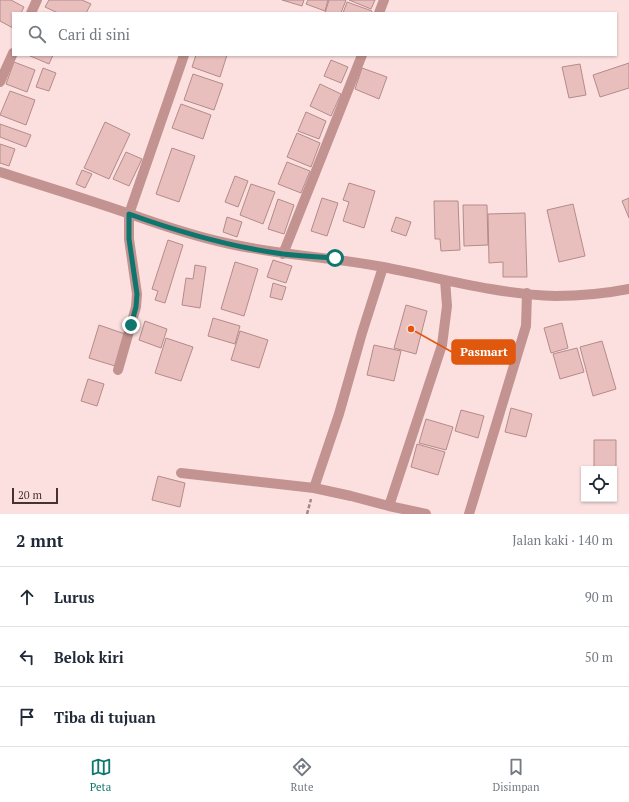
<!DOCTYPE html>
<html lang="id">
<head>
<meta charset="utf-8">
<style>
	body { margin:0; font-family:"PT Serif",serif; background:#f2f2f3; color:#1f2937 }
	.controls { position:absolute; right:12px; bottom:12px; display:grid; overflow:hidden; border-radius:0px; box-shadow:0 1px 3px #0004 }
	.controls button { width:36px; height:36px; display:grid; place-items:center; padding:0; border:0; border-bottom:1px solid #e0e1e3; background:#fff; color:#1f2937; font:20px sans-serif }
	.scale { position:absolute; left:12px; bottom:10px; width:46px; box-sizing:border-box; padding-left:4px; border:2px solid #443332; border-top:0; font-size:11px; line-height:14px; white-space:nowrap; color:#443332; -webkit-text-stroke:3px #fbe0df; paint-order:stroke }
	.stop { position:absolute; width:12px; height:12px; margin:-9px; border:3px solid #0f766e; border-radius:50%; background:#fff }
	.stop.end { background:#0f766e; border-color:#fff; box-shadow:0 1px 4px #0008 }
	.list { margin:0; padding:0; list-style:none }
	h2 { display:flex; justify-content:space-between; align-items:center; height:52px; margin:0; padding:0 16px; font-size:17px }
	h2 small { font-size:13px; font-weight:400; color:#747a83 }
	.list li { display:grid; grid-template-columns:26px 1fr auto; gap:12px; align-items:center; box-sizing:border-box; height:60px; padding:0 16px; border-top:1px solid #e0e1e3 }
	.list b { display:block; font-size:15px; white-space:nowrap }
	.list em { font-size:13px; font-style:normal; color:#747a83 }
	.icon { flex:none; width:22px; height:22px; fill:none; stroke:currentColor; stroke-width:2; stroke-linecap:round; stroke-linejoin:round }
	.map { position:relative; flex:none; width:629px; height:514px; overflow:hidden }
	.search { position:absolute; background:#fff; box-shadow:0 1px 3px #0004; left:12px; right:12px; top:12px; height:44px; display:flex; align-items:center; gap:10px; box-sizing:border-box; padding:0 14px; border-radius:0px; color:#747a83; font-size:15px }
	.sheet { height:232px; background:#fff }
	nav { display:flex; justify-content:space-around; align-items:center; box-sizing:border-box; height:56px; border-top:1px solid #e0e1e3; background:#fff; font-size:11px; color:#747a83 }
	nav a { display:grid; justify-items:center; gap:2px }
	nav .on { color:#0f766e }
	.map>svg:first-child { display:block }
	.building { fill:#e9bfbd; stroke:#b38b8a }
	.lines { fill:none; stroke-linecap:round; stroke-linejoin:round }
	.path { stroke:#9f8988; stroke-width:2.5; stroke-dasharray:4 2; stroke-linecap:butt }
	.street { stroke:#c29391; stroke-width:10 }
	.route { stroke:#0f766e; stroke-width:5 }
	.leader { fill:none; stroke:#e0570e; stroke-width:1.5 }
	.callout-dot { fill:#e0570e; stroke:#fbe0df; stroke-width:1.5 }
	.callout { fill:#e0570e; stroke:#e0570e; stroke-width:1.5 }
	.callout-label { font-size:12px; text-anchor:middle; font-weight:bold; fill:#fff }
</style>
</head>
<body>
<div class="map">
<svg width="629" height="514" viewBox="0 0 629 514">
	<rect width="100%" height="100%" fill="#fbe0df"/>
	<path class="building" d="M0 0H11L24 7 21 13H13V28L0 21Z
		M49 0H82L91 4 86 13H58L45 7Z
		M282 0H304L302 6Z
		M308 0H328L325 11 306 4Z
		M329 0H346L341 13H325Z
		M349 0H375L371 9Z
		M347 2 372 11 371 13H343Z
		M28 55H53L49 64Z
		M196 55H227L220 77 192 67Z
		M331 60 348 67 341 83 324 76Z
		M14 62 35 70 27 92 6 84Z
		M629 63V88L600 97 593 75Z
		M580 64 586 95 569 98 562 67Z
		M43 68 56 73 49 91 36 87Z
		M362 68 387 77 379 99 355 89Z
		M193 74 223 84 214 110 184 100Z
		M320 84 341 94 331 116 310 106Z
		M10 91 35 100 26 125 0 115Z
		M181 104 211 115 203 139 172 128Z
		M306 112 326 121 319 139 298 131Z
		M105 122 130 134 109 179 84 168Z
		M0 124 31 135 26 147 0 137Z
		M297 133 320 143 311 167 287 157Z
		M0 144 15 149 9 166 0 163Z
		M172 148 195 156 179 202 156 194Z
		M126 152 142 159 129 186 113 179Z
		M287 162 310 171 301 193 278 184Z
		M82 170 92 174 85 188 76 184Z
		M235 176 248 181 238 207 225 202Z
		M349 183 375 191 364 228 343 221 349 202 343 200Z
		M251 184 275 192 263 224 240 215Z
		M322 198 338 203 327 236 311 231Z
		M629 198V218L622 201Z
		M278 199 294 205 284 234 268 229Z
		M434 201H458L460 250 441 251 440 239H435Z
		M573 204 585 256 559 262 547 210Z
		M463 205H487L488 245 464 246Z
		M525 213 527 277H503V262L489 263 488 214Z
		M227 217 242 222 237 237 223 232Z
		M396 217 411 222 406 236 391 231Z
		M168 240 183 245 165 303 155 300 158 291 152 289Z
		M273 260 292 266 286 283 267 277Z
		M235 262 258 269 244 316 221 309Z
		M195 265 206 267 200 308 182 305 186 278 193 279Z
		M273 283 286 287 282 300 270 297Z
		M406 305 427 311 416 354 394 348Z
		M213 318 240 326 235 344 208 336Z
		M145 321 167 329 161 348 139 340Z
		M562 323 568 348 551 353 544 328Z
		M99 325 125 334 115 366 89 358Z
		M240 331 268 340 259 368 231 360Z
		M166 338 193 347 181 381 155 373Z
		M602 341 616 389 593 396 580 347Z
		M374 345 401 351 394 381 367 375Z
		M577 348 584 372 560 379 553 354Z
		M88 379 104 384 97 406 81 401Z
		M511 408 532 414 526 437 505 432Z
		M461 410 484 416 478 438 455 431Z
		M426 419 453 427 446 450 419 443Z
		M594 440H616V475H614V469H594Z
		M417 444 445 452 438 475 411 467Z
		M158 476 185 483 180 507 152 500Z"/>
	<g class="lines">
		<path class="path" d="M307 514 311 499"/>
		<path class="street" d="M31 13 37 0
			M379 13 384 0
			M0 82 13 53
			M0 172C43 186 87 199 130 214 161 225 193 236 226 243 278 255 330 257 383 267 440 278 496 294 555 296 580 296 604 294 629 289
			M283 254 362 55
			M118 370 136 307 137 294 129 239V214L184 55
			M181 473 314 488 351 496 389 506 426 514
			M314 488 339 414 362 333 383 267
			M389 506 442 345 447 306 445 280
			M469 514 526 326 527 293"/>
	</g>
	<g class="lines">
		<path class="route" d="M131 325 136 307 137 294 129 239V214C179 232 231 247 283 254 301 256 318 257 335 258"/>
	</g>
	<path class="leader" d="M411 329L452 352"/>
	<circle class="callout-dot" cx="411" cy="329" r="4"/>
	<rect class="callout" x="452" y="340" width="63" height="24" rx="4"/>
	<g class="callout-label">
		<text x="484" y="356">Pasmart</text>
	</g>
</svg>
<div class="controls">
<button><svg class="icon" aria-label="locate" viewBox="0 0 24 24"><circle cx="12" cy="12" r="6"/><path d="M12 2v4M12 18v4M2 12h4M18 12h4"/></svg></button>
</div>
<div class="scale">20 m</div>
<div class="stop" style="left:335px;top:258px"></div>
<div class="stop end" style="left:131px;top:325px"></div>
<div class="search"><svg class="icon" aria-label="search" viewBox="0 0 24 24"><circle cx="10" cy="10" r="6"/><path d="M15 15l6 6"/></svg>Cari di sini</div>
</div>
<section class="sheet">
<h2>2 mnt<small>Jalan kaki · 140 m</small></h2>
<ul class="list">
<li><svg class="icon" aria-label="ahead" viewBox="0 0 24 24"><path d="M12 20V5M6 11l6-6 6 6"/></svg><div><b>Lurus</b></div><em>90 m</em></li>
<li><svg class="icon" aria-label="left" viewBox="0 0 24 24"><path d="M17 20v-9H6M10 6l-5 5 5 5"/></svg><div><b>Belok kiri</b></div><em>50 m</em></li>
<li><svg class="icon" aria-label="arrive" viewBox="0 0 24 24"><path d="M6 21V4h12l-3 4 3 4H6"/></svg><div><b>Tiba di tujuan</b></div></li>
</ul>
</section>
<nav>
<a class="on"><svg class="icon" aria-label="map" viewBox="0 0 24 24"><path d="M3 6l6-2 6 2 6-2v14l-6 2-6-2-6 2zM9 4v14M15 6v14"/></svg>Peta</a>
<a><svg class="icon" aria-label="directions" viewBox="0 0 24 24"><path d="M12 3l9 9-9 9-9-9zM9 14v-3h6M13 9l2 2-2 2"/></svg>Rute</a>
<a><svg class="icon" aria-label="saved" viewBox="0 0 24 24"><path d="M7 4h10v16l-5-4-5 4z"/></svg>Disimpan</a>
</nav>
</body>
</html>
